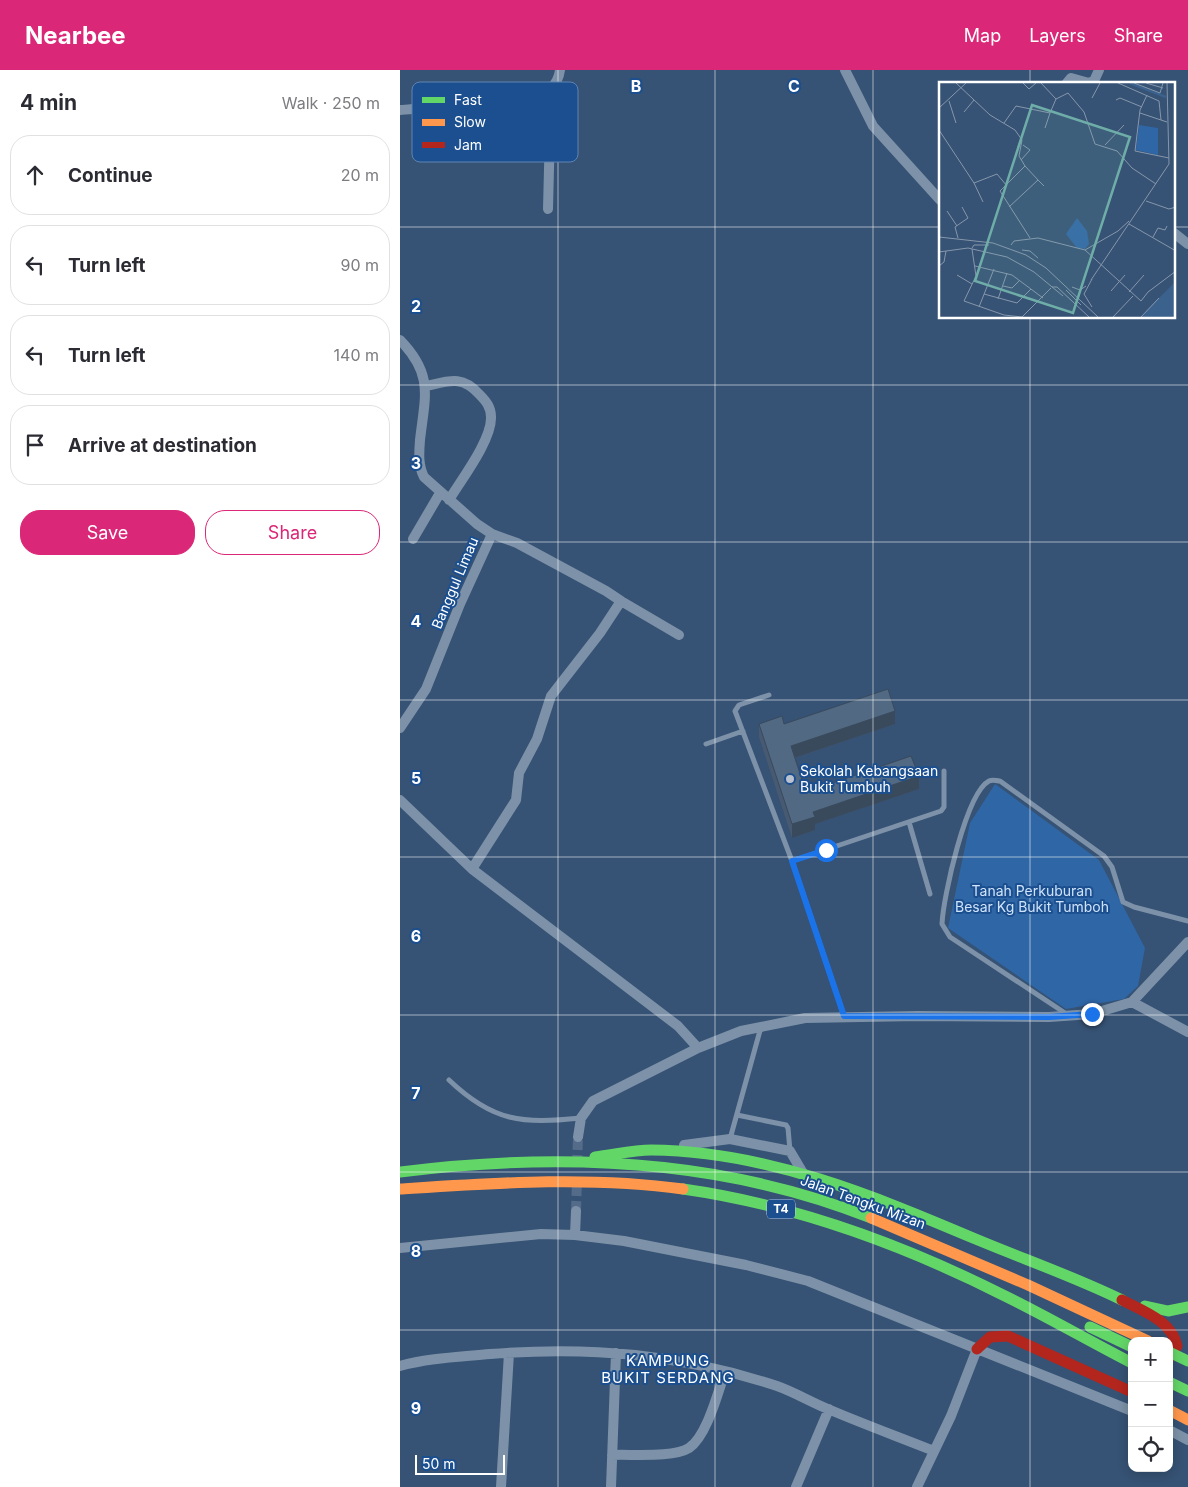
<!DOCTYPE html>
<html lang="en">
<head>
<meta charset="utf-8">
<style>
	body { margin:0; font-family:Inter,sans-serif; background:#f7f7f7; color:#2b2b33 }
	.controls { position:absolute; right:15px; bottom:15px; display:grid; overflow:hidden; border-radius:10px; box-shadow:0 2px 12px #0003 }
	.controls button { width:45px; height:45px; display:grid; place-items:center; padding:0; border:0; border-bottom:1px solid #e1e1e2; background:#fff; color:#2b2b33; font:25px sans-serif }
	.scale { position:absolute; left:15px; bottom:12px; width:90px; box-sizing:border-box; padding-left:5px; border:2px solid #fff; border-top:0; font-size:14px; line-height:18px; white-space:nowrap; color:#fff; -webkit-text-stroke:4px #1b4f8f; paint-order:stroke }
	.stop { position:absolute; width:15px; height:15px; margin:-11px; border:4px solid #1a73e8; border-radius:50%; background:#fff }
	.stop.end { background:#1a73e8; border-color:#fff; box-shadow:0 1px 5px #0008 }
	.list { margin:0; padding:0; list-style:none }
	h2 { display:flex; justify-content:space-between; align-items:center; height:65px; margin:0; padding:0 20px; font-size:21px }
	h2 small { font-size:16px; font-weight:400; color:#7c7c81 }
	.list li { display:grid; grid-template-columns:32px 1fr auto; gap:15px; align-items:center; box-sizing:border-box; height:80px; margin:0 10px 10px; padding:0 10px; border:1px solid #e1e1e2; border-radius:20px }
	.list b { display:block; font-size:19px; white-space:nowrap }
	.list em { font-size:16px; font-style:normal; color:#7c7c81 }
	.actions { display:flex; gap:10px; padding:15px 20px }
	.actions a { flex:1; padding:11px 0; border:1px solid #db2777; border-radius:20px; text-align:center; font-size:18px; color:#db2777 }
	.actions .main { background:#db2777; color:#fff }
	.icon { flex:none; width:28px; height:28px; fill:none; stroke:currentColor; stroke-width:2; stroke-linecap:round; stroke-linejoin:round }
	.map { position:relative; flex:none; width:788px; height:1417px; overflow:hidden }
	header { display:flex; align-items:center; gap:30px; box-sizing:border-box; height:70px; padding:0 25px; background:#db2777; color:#fff }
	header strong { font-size:24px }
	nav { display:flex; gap:28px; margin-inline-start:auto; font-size:18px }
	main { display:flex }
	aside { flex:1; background:#fff }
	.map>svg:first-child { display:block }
	.green { fill:#2f66a5 }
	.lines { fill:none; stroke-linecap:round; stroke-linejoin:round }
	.street-tunnel { stroke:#546c89; stroke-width:10; stroke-dasharray:10 5; stroke-linecap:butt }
	.lane { stroke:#7d92a8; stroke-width:5 }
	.street { stroke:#7d92a8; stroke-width:10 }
	.fast { stroke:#63d668; stroke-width:11 }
	.slow { stroke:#ff974d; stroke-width:11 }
	.jam { stroke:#b3261e; stroke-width:11 }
	.fast-bridge { stroke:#63d668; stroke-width:11 }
	.wall { fill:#475a72 }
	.shaded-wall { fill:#394a5c }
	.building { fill:#526984; stroke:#394a5c }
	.route { stroke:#1a73e8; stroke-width:6 }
	.grid { fill:none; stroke:#fff; stroke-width:1; stroke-opacity:0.55 }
	.poi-dot { fill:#b9c2ce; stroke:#1b4f8f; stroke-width:2 }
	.labels { text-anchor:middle; stroke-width:4; stroke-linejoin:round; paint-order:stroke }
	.shield { fill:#1b4f8f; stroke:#bbcadd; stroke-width:1 }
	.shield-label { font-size:12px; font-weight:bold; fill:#fff }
	.street-label { font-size:14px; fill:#fff; stroke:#1b4f8f }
	.poi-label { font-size:14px; fill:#fff; stroke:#1b4f8f; text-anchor:start }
	.park-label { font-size:14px; fill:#cfe3fa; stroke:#1b4f8f }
	.neighbourhood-label { font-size:15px; letter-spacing:1px; fill:#fff; stroke:#1b4f8f }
	.inset-river { fill:none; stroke:#3b618d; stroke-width:2.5 }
	.inset-road { fill:none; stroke:#8697ac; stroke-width:1 }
	.view { fill:#6fada8; fill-opacity:0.15; stroke:#6fada8; stroke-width:2.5 }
	.inset-edge { fill:none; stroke:#fff; stroke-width:2.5 }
	.key { fill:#1b4f8f; stroke:#5f84b1; stroke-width:1 }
	.key-label { font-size:14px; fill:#fff }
	.grid-label { font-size:16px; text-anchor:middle; font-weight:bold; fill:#fff; stroke:#1b4f8f; stroke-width:4; stroke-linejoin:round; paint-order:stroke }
</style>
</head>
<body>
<header>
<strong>Nearbee</strong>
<nav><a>Map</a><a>Layers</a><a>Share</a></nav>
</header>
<main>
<aside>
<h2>4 min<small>Walk · 250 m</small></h2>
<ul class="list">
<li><svg class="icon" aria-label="ahead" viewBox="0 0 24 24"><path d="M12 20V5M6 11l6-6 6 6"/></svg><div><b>Continue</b></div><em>20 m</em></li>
<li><svg class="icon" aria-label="left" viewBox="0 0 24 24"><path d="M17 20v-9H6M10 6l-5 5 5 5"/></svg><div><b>Turn left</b></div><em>90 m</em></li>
<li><svg class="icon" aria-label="left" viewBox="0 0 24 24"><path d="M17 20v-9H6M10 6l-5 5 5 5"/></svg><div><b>Turn left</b></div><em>140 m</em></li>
<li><svg class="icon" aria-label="arrive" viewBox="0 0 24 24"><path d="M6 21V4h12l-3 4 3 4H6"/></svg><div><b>Arrive at destination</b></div></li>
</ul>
<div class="actions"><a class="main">Save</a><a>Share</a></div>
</aside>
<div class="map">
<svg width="788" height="1417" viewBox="0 0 788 1417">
	<rect width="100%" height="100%" fill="#365274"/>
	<path class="green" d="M595 714 699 790 745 878 738 916 724 929 666 939 548 858 570 753Z"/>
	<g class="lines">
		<path class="street-tunnel" d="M177 1095 178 1067
			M176 1141 177 1109"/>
		<path class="lane" d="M369 625 339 635 335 641 392 791 444 946
			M306 674 343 661
			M509 752 530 824
			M392 791 541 741 544 737V701
			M665 943 550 867 542 854C543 828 566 723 589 711 593 709 596 711 600 711L704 786 712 797 723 832 734 837 788 851
			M49 1010C93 1052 122 1054 181 1048
			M337 1045 386 1055 388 1058 390 1081
			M330 1069 361 957"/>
		<path class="street" d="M445 0 473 56 540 130
			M666 14 671 8 689 13 694 11 699 0
			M0 40C27 38 134 31 152 17 157 12 159 7 160 0
			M148 139 151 18
			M774 163 788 174
			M0 270C34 305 25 326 20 370 19 383 18 395 24 407L77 454 92 464 60 534 26 619 0 658
			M26 316C49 311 62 305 79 324 86 331 91 337 91 347 92 370 61 410 49 430
			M92 464 117 473 206 521 221 531
			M13 469 40 423
			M0 730 72 799 278 956 298 978
			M72 799 116 730 119 703 137 669 151 626 200 563 221 531 279 565
			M732 932 788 962
			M178 1067 181 1048 193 1031 298 978 341 961 405 948 518 946 649 947 692 944 732 932 788 872
			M284 1075 330 1069 390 1081 403 1103
			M175 1165 176 1141
			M0 1178 141 1164 175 1165 224 1171 346 1195 408 1211 732 1341
			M0 1296C29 1288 60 1287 90 1284 192 1276 279 1284 377 1316 394 1322 411 1332 428 1339 463 1354 499 1367 534 1381
			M769 1360 788 1370
			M212 1385C232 1384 273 1388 289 1378 307 1366 318 1322 325 1302
			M101 1417 109 1283
			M211 1417 216 1283
			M396 1417 429 1339
			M517 1417 551 1346 577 1279"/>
		<path class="fast" d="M195 1087C213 1085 233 1080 251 1080 367 1081 474 1126 578 1170 626 1190 675 1207 722 1230
			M0 1102C158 1082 321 1088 471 1148
			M283 1119C396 1135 504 1175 605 1226 648 1247 689 1271 732 1293
			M745 1236 768 1241 788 1237
			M690 1257 732 1277
			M769 1312 788 1321"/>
		<path class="slow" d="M0 1119C94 1113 189 1106 283 1119
			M471 1148 628 1215 748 1271
			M769 1340 788 1350"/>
		<path class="jam" d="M722 1230C743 1241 772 1251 777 1276L769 1288
			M577 1279 590 1267 608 1266 732 1322"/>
		<path class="fast-bridge" d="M769 1282 788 1291"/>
	</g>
	<path class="wall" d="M359 654H495L395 688 406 722 519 719 415 754V760L392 768 359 667Z"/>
	<path class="shaded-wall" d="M495 641V654L391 689V676Z
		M519 706V719L415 754V760L392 768V754L413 742Z"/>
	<path class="building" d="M488 619 495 641 391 676 406 722 511 686 519 706 413 742 415 747 392 754 359 654 382 646 384 654Z"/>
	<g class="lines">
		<path class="route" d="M426 780 392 791 444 946 649 947 692 944"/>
	</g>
	<path class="grid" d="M158 0V1417M315 0V1417M473 0V1417M630 0V14M0 157H540M774 157H788M630 248V1417M0 315H788M0 472H788M0 630H788M0 787H788M0 945H788M0 1102H788M0 1260H788"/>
	<circle class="poi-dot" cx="390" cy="709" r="5"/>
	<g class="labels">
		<rect class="shield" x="367" y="1129.5" width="28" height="19" rx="4"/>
		<g class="shield-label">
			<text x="381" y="1143">T4</text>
		</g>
		<g class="street-label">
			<text transform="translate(55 513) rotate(-67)" y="5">Banggul Limau</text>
			<text transform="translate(463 1132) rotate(20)" y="5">Jalan Tengku Mizan</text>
		</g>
		<g class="poi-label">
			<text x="400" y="706">Sekolah Kebangsaan<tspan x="400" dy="16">Bukit Tumbuh</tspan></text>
		</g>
		<g class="park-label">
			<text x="632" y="826">Tanah Perkuburan<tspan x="632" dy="16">Besar Kg Bukit Tumboh</tspan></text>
		</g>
		<g class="neighbourhood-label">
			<text x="268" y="1296">KAMPUNG<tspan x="268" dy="17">BUKIT SERDANG</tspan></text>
		</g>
	</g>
	<g transform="translate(539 12)">
		<rect width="236" height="236" fill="#365274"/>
		<path d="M200 43 219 46V73L197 68ZM138 136 148 149 150 162 146 167 138 166 127 152Z" fill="#2f66a5"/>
		<path d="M236 200V235H203L208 228Z" fill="#3b618d"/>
		<path class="inset-river" d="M191 1 227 15"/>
		<path class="inset-road" d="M17 1 51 33 76 48 83 58 80 74 86 84 61 109 91 156M84 1 90 7 97 1M102 1 117 17M179 1 220 19 222 38M195 1 221 11 224 1M207 1 224 6M208 13 201 28 196 69 230 76M153 16 161 1M177 18 181 16 203 25M10 19 17 41M0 26 27 1M25 30 35 18M201 31 228 40M65 41 77 24 111 31 117 17 129 11 145 30 156 62 178 69 193 86 217 102M106 46 111 31M0 48 35 101 58 92 68 104M166 63 185 43M82 78 91 68 84 63M86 84 99 98M35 101 44 120M207 119 230 127 237 125M70 125 99 98 105 104M8 129 18 144M190 142 237 169M0 155 54 161 87 173 107 186 159 235M214 155 219 146 226 148 228 144M19 156 16 145 29 136 23 125M72 163 75 159 99 156 146 168 179 149 190 139M33 166 35 163H50M33 167 37 194 25 219 65 233 83 235 112 206M83 168 91 169 99 176M146 168 202 219 209 210 237 189M0 170 29 166 68 175 95 190 124 214M0 184 5 180 7 169M36 184 73 193 104 216M18 193 33 202M152 198 230 82 228 1M64 204 73 206 81 198M113 205H118L150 235M133 205 141 208 147 204M127 208 142 223M172 209 186 193M190 210 205 193M45 212 78 221 92 207M59 217 68 191M40 225 55 187M153 225 145 212 153 197M174 235 194 214M202 235 220 216"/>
		<path class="view" d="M93 23 191 55 134 231 36 199Z"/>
		<rect width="236" height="236" class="inset-edge"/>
	</g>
	<rect x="12" y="12" width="166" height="80" rx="8" class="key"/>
	<rect x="22" y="27" width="23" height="6" fill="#63d668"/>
	<rect x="22" y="49" width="23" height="7" fill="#ff974d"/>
	<rect x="22" y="72" width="23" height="6" fill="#b3261e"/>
	<g class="key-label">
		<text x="54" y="35">Fast</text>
		<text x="54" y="57">Slow</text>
		<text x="54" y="80">Jam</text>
	</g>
	<g class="grid-label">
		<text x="236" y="22">B</text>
		<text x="394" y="22">C</text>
		<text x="16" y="242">2</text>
		<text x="16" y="399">3</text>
		<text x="16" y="557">4</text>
		<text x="16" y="714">5</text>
		<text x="16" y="872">6</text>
		<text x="16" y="1029">7</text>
		<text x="16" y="1187">8</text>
		<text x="16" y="1344">9</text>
	</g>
</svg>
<div class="controls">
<button>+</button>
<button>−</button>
<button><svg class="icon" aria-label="locate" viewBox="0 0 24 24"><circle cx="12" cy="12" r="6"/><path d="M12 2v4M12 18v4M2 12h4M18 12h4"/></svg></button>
</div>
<div class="scale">50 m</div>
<div class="stop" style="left:426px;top:780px"></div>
<div class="stop end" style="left:692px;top:944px"></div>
</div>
</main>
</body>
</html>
